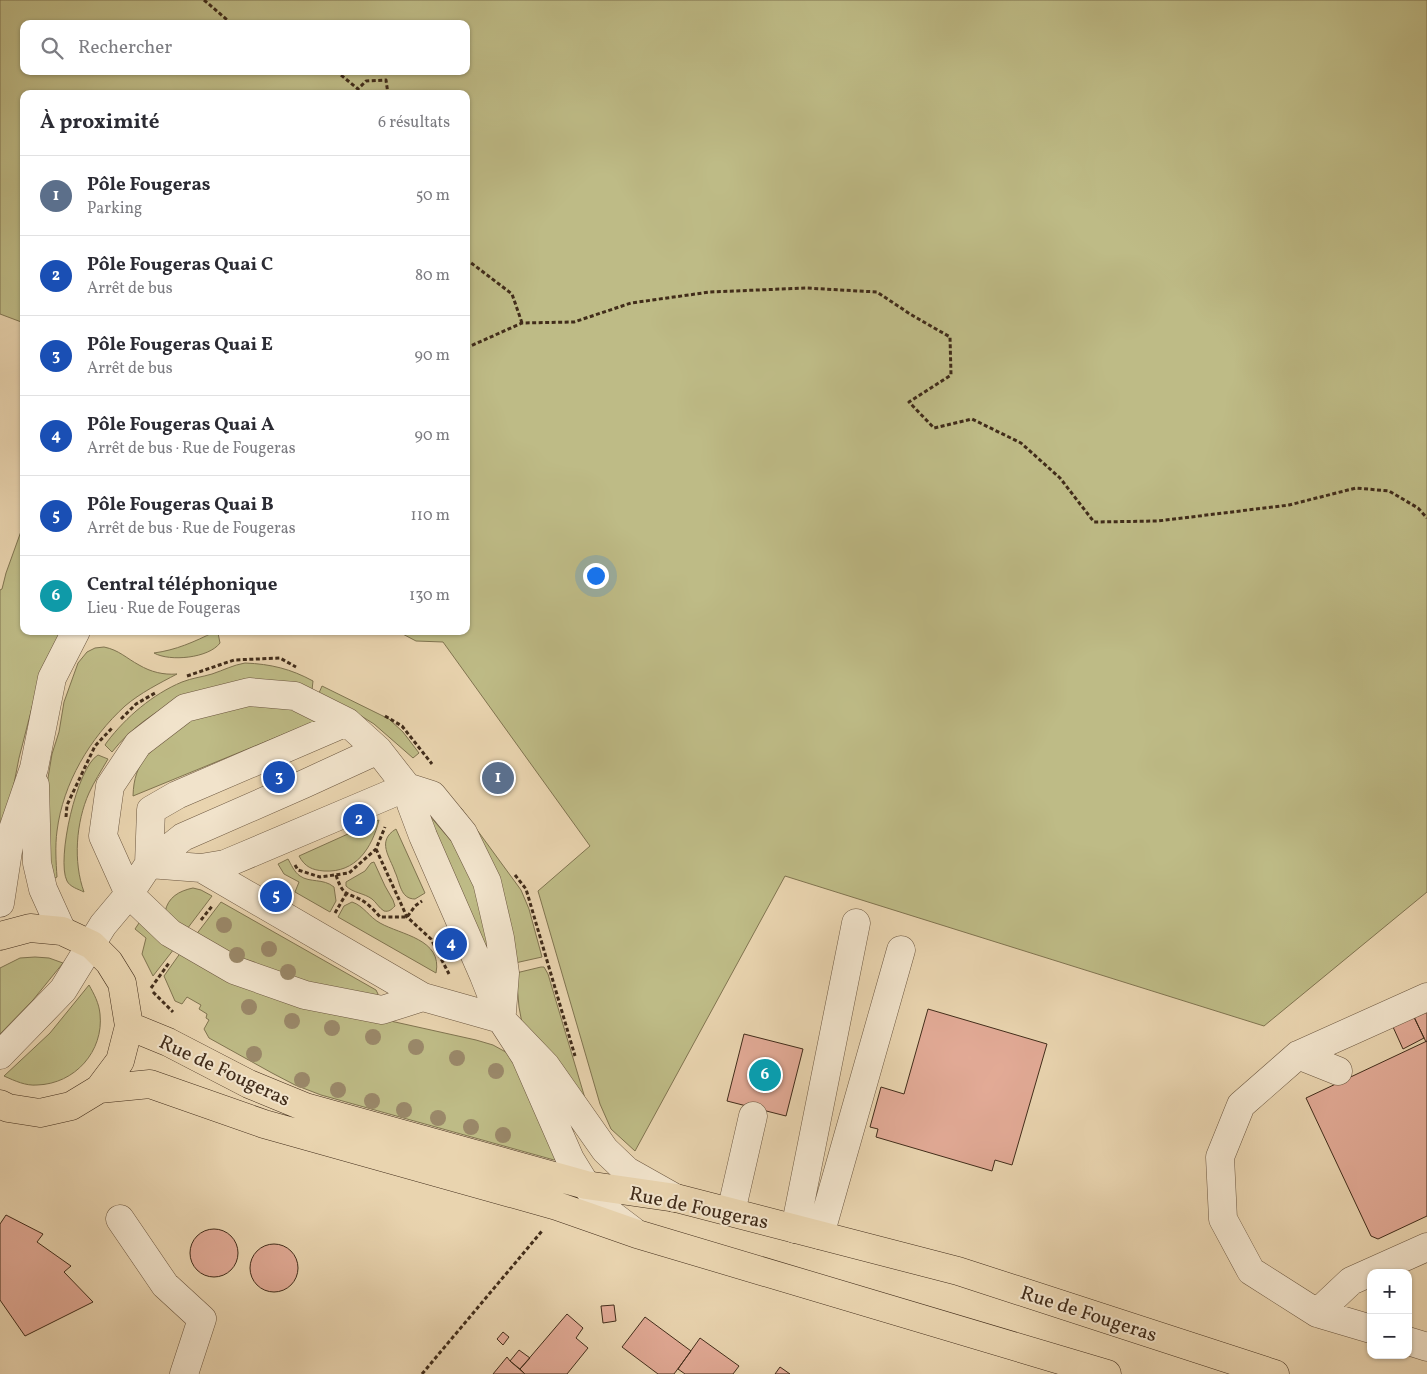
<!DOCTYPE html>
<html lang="fr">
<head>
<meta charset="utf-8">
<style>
	body { margin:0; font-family:Vollkorn,serif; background:#f7f7f7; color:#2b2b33 }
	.controls { position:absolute; right:15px; bottom:15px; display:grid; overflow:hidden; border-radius:10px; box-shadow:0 1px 4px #0004 }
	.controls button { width:45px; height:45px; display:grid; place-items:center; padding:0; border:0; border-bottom:1px solid #e1e1e2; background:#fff; color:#2b2b33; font:25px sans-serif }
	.you { position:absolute; left:595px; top:575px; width:18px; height:18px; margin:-12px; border:4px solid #fff; border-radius:50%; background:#1a73e8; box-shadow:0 0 0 8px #1a73e833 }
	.badge { display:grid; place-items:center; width:32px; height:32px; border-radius:50%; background:#8f2418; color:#fff; font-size:16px; font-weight:700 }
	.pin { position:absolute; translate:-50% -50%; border:2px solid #fff; box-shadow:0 1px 5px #0006 }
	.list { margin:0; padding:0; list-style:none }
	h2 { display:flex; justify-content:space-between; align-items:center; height:65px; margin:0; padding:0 20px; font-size:21px }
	h2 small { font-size:16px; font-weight:400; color:#7c7c81 }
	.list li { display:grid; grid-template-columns:32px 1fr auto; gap:15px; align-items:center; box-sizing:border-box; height:80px; padding:0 20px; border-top:1px solid #e1e1e2 }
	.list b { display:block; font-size:19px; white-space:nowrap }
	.list p { margin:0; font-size:16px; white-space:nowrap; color:#7c7c81 }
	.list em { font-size:16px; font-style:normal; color:#7c7c81 }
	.icon { flex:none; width:28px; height:28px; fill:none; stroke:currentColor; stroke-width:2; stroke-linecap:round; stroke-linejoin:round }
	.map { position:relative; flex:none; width:1427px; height:1374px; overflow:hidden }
	.search { position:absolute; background:#fff; box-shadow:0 1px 4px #0004; left:20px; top:20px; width:450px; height:55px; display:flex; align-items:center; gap:12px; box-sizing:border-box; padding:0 18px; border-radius:10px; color:#7c7c81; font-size:19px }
	.panel { position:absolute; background:#fff; box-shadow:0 1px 4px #0004; left:20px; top:90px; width:450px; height:545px; border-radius:10px }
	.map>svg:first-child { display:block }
	.green { fill:#bebb86; stroke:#807450; fill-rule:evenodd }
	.building { fill:#e2aa96; stroke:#412c1a }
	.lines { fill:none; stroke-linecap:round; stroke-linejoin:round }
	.minor-casing { stroke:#6b563f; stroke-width:29 }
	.major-casing { stroke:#412c1a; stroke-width:29 }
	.path { stroke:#412c1a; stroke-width:3; stroke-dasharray:4 2.5; stroke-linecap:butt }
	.minor { stroke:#f1e3cb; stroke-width:28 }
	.major { stroke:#e9d4af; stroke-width:28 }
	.tree { fill:#9a8869 }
	.labels { text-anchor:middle; stroke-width:4; stroke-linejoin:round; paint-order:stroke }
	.street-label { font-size:20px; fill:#412c1a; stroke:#f1e3cb }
</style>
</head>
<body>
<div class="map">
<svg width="1427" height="1374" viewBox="0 0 1427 1374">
	<rect width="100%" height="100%" fill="#e9d4af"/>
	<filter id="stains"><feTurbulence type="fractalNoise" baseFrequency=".004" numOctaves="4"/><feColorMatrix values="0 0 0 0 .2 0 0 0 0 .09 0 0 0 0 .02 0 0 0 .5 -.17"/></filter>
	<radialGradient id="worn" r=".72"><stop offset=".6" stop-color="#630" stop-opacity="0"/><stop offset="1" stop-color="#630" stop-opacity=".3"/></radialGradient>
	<path class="green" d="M0 0H1427V892L1264 1026 785 876 635 1151 611 1129 600 1104 538 891 590 846 443 642 416 641 397 631H466V94H24V323L0 314ZM24 24H466V71H24Z
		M24 523V631H62L37 688 19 758 0 855V590L2 589 6 573Z
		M214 632 218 633 220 643C209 658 170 662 154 653 176 650 194 642 214 632Z
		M104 647C119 650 126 658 139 665 151 672 163 675 177 674 160 683 140 693 125 706 90 738 63 783 57 831 55 846 56 862 57 877L53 879 46 865 47 784 52 754 59 732 64 702 78 663 87 652 95 648Z
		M245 663C271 664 291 669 313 681L312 690 180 699C154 712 130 729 112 752L105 745 107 742C126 717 153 694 182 682 192 678 202 677 212 674 224 670 233 665 245 663Z
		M322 686 389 719 403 732 419 753 413 758 374 724 347 707 319 693Z
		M244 705 292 708 316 721 133 796C134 761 150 751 176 731 182 727 188 720 195 717 207 712 230 709 244 705Z
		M98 755 108 759C101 771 94 782 89 793 76 822 73 862 84 892 78 889 70 887 67 881 56 860 77 767 98 755Z
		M458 808H461L521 890 529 909 542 957 515 963Z
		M429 815 453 843 475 885 493 962 425 816Z
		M379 820C372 848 356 873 324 871 312 870 305 867 299 856Z
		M396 829 425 893 415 899C400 899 400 882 395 872 390 857 376 841 396 829Z
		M288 859C291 864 294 872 300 876 310 883 323 878 334 887L336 901 330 912 295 892 299 882 284 874 278 864Z
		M374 862 385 886 393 900 395 906C391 910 389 912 384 911 379 908 376 902 372 899 364 893 353 893 346 886V882L365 871 371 863Z
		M193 888 201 890 212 896 184 933 165 912C168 897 179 891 193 888Z
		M221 902 376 990 378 994 377 997 273 977 192 940Z
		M352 902C364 906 369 917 380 923 401 935 443 939 436 973L338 917 344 906Z
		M139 923 174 949 153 976 142 954 146 938 135 929Z
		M181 952 323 1006 476 1040 493 1045 513 1056 556 1159 554 1160 321 1095 295 1085 272 1073 209 1038 204 1029 209 1020 206 1018 207 1014 199 1009 201 1005 187 997 182 1004 175 1001 164 976Z
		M35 957 49 958 63 963 33 1000 0 1034V968L20 958Z
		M541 967H544L548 974 587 1105 524 1034 519 1007 516 973Z
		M89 985C94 994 99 1003 100 1014 104 1051 75 1084 37 1085 26 1086 15 1081 4 1076L50 1033Z"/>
	<path class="building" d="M928 1009 1047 1044 1012 1165 995 1160 992 1171 876 1137 878 1129 870 1127 881 1087 904 1094Z
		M1427 1011V1041L1426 1042 1414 1017Z
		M1414 1017 1424 1038 1403 1049 1393 1027Z
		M744 1034 803 1049 786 1116 727 1101Z
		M1427 1041V1216L1378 1239 1371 1236 1306 1098Z
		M6 1215 43 1234 37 1242 71 1266 64 1272 93 1302 25 1336 0 1300V1224Z
		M190 1253a24 24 0 1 1 48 0a24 24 0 1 1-48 0Z
		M250 1268a24 24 0 1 1 48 0a24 24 0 1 1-48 0Z
		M614 1305 616 1321 603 1323 601 1306Z
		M567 1314 583 1328 576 1338 588 1348 567 1374H525L520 1369Z
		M645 1317 691 1351 674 1374H658L622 1347Z
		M503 1332 509 1337 503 1345 497 1339Z
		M700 1338 739 1366 733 1374H685L678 1369Z
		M519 1350 530 1358 520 1369 510 1361Z
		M507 1357 510 1361 525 1374H493Z
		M780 1367 790 1374H775Z"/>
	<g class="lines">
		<defs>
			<path id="minor" d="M35 785 37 863 43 889 62 931
				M149 864 201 868 225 864 407 787 432 795 463 833 487 882 500 938 505 973 502 1012
				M149 864 151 810 177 795 347 722
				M201 868 423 997 501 1019 546 1066 605 1150 627 1171 675 1198
				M0 903 10 838 34 768 52 678 76 631
				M423 997 382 1010 305 995 234 970 170 933 129 894 103 836 110 786 138 744 185 708 249 692 295 696 347 722 378 750 407 787 411 804 423 836 484 976 501 1019 525 1056 570 1159 586 1185 604 1209 633 1231
				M0 1055 63 990 103 925 129 894 149 864 183 837 304 784 378 750
				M1298 1055 1427 997
				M1338 1071 1298 1055 1241 1105 1220 1157 1223 1219 1251 1271 1317 1313 1371 1329
				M731 1212 753 1116
				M120 1219 165 1285 202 1319 184 1374
				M795 1229 856 923
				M820 1235 901 950
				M1317 1313 1351 1281 1427 1247
				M1408 1341 1427 1347"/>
			<path id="major" d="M0 936 30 928 62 931 92 945 109 962 122 983 129 1026 120 1061 99 1089 71 1106 40 1113 8 1108 0 1104
				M129 1026 168 1042 249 1084 305 1107 586 1185 676 1198 958 1271 1275 1374
				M99 1089 150 1084 264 1124 557 1206 637 1234 1107 1374"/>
		</defs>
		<use href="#minor" class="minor-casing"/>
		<use href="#major" class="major-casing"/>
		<path class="path" d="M204 0 232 24
			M336 71 358 89 366 81 386 80 388 94
			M466 259 512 294 522 323
			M466 348 522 323 574 322 631 303 710 292 806 288 877 292 910 314 950 337 951 375 909 402 934 428 972 419 1021 443 1060 478 1094 522 1158 521 1289 505 1356 488 1389 491 1418 508 1427 518
			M187 676 234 660 280 658 296 667
			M385 716 402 726 432 764
			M121 719 136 704 155 693
			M66 817 67 805 95 746 113 727
			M376 849 407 917 431 939 449 974
			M295 865 298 870 320 877 349 873 376 849 385 827
			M336 875C344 900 349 891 366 903 371 907 376 912 380 917H407L415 906 422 901
			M515 875 526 889 575 1056
			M335 913 346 894
			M201 920 213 905
			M151 988 169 963
			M153 992 173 1012
			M422 1374 542 1231"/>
		<use href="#minor" class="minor"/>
		<use href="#major" class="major"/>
	</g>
	<g class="tree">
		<circle cx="224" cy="925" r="8"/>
		<circle cx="269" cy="949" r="8"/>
		<circle cx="237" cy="955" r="8"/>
		<circle cx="288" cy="972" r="8"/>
		<circle cx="249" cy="1007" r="8"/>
		<circle cx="292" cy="1021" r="8"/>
		<circle cx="332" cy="1028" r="8"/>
		<circle cx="373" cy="1037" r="8"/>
		<circle cx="416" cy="1047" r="8"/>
		<circle cx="254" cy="1054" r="8"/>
		<circle cx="457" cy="1058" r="8"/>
		<circle cx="496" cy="1071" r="8"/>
		<circle cx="302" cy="1080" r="8"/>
		<circle cx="338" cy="1090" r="8"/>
		<circle cx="372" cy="1101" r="8"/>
		<circle cx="404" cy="1110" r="8"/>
		<circle cx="438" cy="1118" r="8"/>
		<circle cx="471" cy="1127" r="8"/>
		<circle cx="503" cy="1135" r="8"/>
	</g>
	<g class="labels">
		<g class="street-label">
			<text transform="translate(225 1070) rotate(25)" y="7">Rue de Fougeras</text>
			<text transform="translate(699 1207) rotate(12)" y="7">Rue de Fougeras</text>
			<text transform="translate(1089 1313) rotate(18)" y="7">Rue de Fougeras</text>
		</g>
	</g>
	<rect width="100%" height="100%" filter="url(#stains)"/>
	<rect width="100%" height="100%" fill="url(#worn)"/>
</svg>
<div class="controls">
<button>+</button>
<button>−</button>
</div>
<div class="you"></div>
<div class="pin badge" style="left:498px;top:778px;background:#5c6f8a">1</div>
<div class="pin badge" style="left:359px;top:820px;background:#1a4fb4">2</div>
<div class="pin badge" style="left:279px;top:777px;background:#1a4fb4">3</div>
<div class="pin badge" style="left:451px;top:944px;background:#1a4fb4">4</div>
<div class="pin badge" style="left:276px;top:896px;background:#1a4fb4">5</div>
<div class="pin badge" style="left:765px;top:1075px;background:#0f9aa8">6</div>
<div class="search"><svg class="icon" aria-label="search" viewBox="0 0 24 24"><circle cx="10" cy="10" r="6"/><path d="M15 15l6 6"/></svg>Rechercher</div>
<section class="panel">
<h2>À proximité<small>6 résultats</small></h2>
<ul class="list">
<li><span class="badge" style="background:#5c6f8a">1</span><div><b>Pôle Fougeras</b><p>Parking</p></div><em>50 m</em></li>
<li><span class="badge" style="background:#1a4fb4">2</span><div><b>Pôle Fougeras Quai C</b><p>Arrêt de bus</p></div><em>80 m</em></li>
<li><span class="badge" style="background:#1a4fb4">3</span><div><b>Pôle Fougeras Quai E</b><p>Arrêt de bus</p></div><em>90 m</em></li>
<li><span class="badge" style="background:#1a4fb4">4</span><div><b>Pôle Fougeras Quai A</b><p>Arrêt de bus · Rue de Fougeras</p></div><em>90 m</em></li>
<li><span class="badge" style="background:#1a4fb4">5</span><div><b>Pôle Fougeras Quai B</b><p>Arrêt de bus · Rue de Fougeras</p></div><em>110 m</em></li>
<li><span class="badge" style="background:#0f9aa8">6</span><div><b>Central téléphonique</b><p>Lieu · Rue de Fougeras</p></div><em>130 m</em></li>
</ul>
</section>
</div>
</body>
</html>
